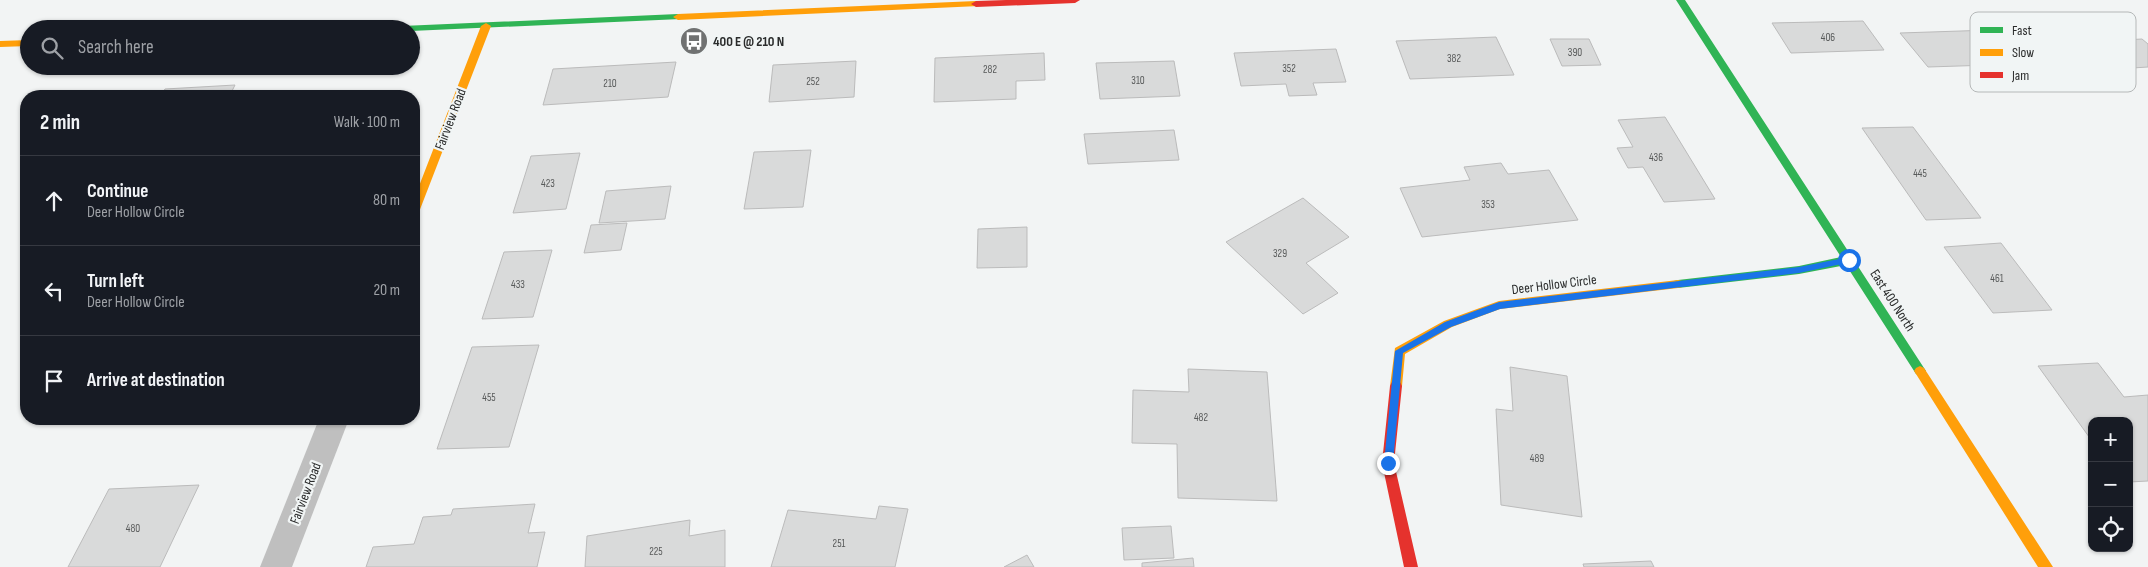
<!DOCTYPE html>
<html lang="en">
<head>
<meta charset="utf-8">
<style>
	body { margin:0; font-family:"Sofia Sans Condensed",sans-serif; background:#20242c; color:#f1f3f6 }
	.controls { position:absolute; right:15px; bottom:15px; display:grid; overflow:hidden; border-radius:10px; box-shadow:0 1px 4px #0004 }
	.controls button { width:45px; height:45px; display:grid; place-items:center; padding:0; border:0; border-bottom:1px solid #363941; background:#171b24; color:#f1f3f6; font:25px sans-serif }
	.stop { position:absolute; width:15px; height:15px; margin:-11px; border:4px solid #1a73e8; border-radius:50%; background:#fff }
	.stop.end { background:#1a73e8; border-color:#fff; box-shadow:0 1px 5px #0008 }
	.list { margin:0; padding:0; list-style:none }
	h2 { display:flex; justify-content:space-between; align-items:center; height:65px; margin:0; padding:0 20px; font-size:21px }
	h2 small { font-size:16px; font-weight:400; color:#9ea1a6 }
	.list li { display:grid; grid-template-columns:32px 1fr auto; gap:15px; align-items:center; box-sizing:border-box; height:90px; padding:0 20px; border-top:1px solid #363941 }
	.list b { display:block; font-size:19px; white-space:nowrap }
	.list p { margin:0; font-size:16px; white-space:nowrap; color:#9ea1a6 }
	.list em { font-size:16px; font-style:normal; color:#9ea1a6 }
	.icon { flex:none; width:28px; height:28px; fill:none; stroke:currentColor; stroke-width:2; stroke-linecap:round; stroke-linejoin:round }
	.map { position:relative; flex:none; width:2148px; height:567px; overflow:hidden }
	.search { position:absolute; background:#171b24; box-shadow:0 1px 4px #0004; left:20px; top:20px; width:400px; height:55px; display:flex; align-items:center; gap:12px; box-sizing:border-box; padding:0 18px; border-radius:28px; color:#9ea1a6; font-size:19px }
	.panel { position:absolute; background:#171b24; box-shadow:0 1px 4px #0004; left:20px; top:90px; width:400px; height:335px; border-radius:20px }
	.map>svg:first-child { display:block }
	.building { fill:#d9dada; stroke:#bbb }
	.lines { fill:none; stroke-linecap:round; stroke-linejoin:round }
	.street { fill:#bfbfbf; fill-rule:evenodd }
	.fast { fill:#30b455; fill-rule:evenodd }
	.slow { fill:#ff9f0a; fill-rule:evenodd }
	.jam { fill:#e5322d; fill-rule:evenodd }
	.route { fill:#1a73e8 }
	.labels { text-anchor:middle; stroke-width:4.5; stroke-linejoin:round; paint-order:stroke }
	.number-label { font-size:11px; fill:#585a5a }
	.poi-label { font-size:14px; font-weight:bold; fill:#2a2b2b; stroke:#f1f5f5; text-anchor:start }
	.street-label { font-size:14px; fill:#2a2b2b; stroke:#f1f5f5 }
	.key { fill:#f1f5f5; stroke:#b5b8b8; stroke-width:1 }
	.key-label { font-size:14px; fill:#2a2b2b }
</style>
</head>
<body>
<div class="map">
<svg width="2148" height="567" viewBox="0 0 2148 567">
	<rect width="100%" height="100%" fill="#f2f4f4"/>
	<path class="building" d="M1863 21 1884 50 1791 53 1772 23Z
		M2021 29 2052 63 1928 67 1900 33Z
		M2099 35 2106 41 2142 39 2148 44V67L2100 70 2067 37Z
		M1496 37 1514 75 1410 79 1396 41Z
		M1550 39H1589L1601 65 1562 66Z
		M1336 49 1346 82 1313 83 1317 95 1289 96 1286 84 1241 86 1234 53Z
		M1044 53 1045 80 1016 81V99L934 102 935 58Z
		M856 61 854 97 769 102 773 65Z
		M1174 61 1180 96 1100 99 1096 63Z
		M676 62 668 97 543 105 553 69Z
		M235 85 230 95 259 93 257 96H160L165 89Z
		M1665 117 1715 199 1664 202 1643 167 1628 168 1617 148 1633 147 1618 120Z
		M1913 127 1981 218 1926 220 1862 128Z
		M1174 130 1179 160 1088 164 1084 134Z
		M811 150 803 207 744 209 754 152Z
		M580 153 566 209 513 213 531 156Z
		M1501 163 1508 174 1549 170 1578 220 1422 237 1400 188 1470 180 1464 167Z
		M671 186 665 219 599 223 606 191Z
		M1303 198 1349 237 1306 263 1338 293 1303 314 1226 242Z
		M627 223 621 250 584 253 591 225Z
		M1027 227V267L977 268 978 229Z
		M2001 243 2052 310 1993 313 1944 247Z
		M552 250 533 317 482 319 504 252Z
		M539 345 509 447 437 449 472 347Z
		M2098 363 2124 397 2148 395V481L2129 482V421H2092V441L2038 366Z
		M1510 367 1567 376 1582 517 1501 505 1496 409 1513 411Z
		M1188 369 1267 372 1277 501 1178 498 1177 444 1132 443 1133 390 1189 392Z
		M199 485 160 567H68L109 489Z
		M535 504 528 533 545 532 537 567H366L373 547 414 544 423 517 451 515 453 509Z
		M879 506 908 509 895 567H771L788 510 876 519Z
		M690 520 689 536 725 530V567H585L587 536Z
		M1171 526 1174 558 1124 560 1122 528Z
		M1027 555 1034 567H1004Z
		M1193 558 1194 567H1142V563Z
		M1651 561 1654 567H1584L1583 564Z"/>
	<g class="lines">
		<path class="street" d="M319 419H349L292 567H260Z"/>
		<path class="fast" d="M1676 0H1685L1924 368 1926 371 1924 374 1920 376 1916 374 1846 265 1799 274 1678 288 1674 287 1672 284 1674 281 1678 280 1799 266 1841 257Z
			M678 14 683 17 681 19 411 31V29H398L402 26Z"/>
		<path class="slow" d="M976 1 979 2V6L678 20 673 17 678 14Z
			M486 23 491 26 419 212 414 216V199L481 26Z
			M29 40V46L0 47V41Z
			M1678 280 1682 281 1684 284 1682 287 1678 288 1500 309 1452 327 1405 354 1402 386 1400 390 1396 391 1392 390 1390 386 1395 348 1444 321 1499 301Z
			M1920 366 1924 368 2053 567H2038L1916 374 1914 371 1916 368Z"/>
		<path class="jam" d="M1006 0H1080L1075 3 976 7 971 4 976 1Z
			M1396 381 1400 382 1402 386 1394 463 1418 567H1404L1382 463 1390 386 1392 382Z"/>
	</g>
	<path class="route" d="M1849 257 1851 258V262L1799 273 1500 309 1451 327 1403 353 1393 463 1388 467 1384 463 1395 351 1445 322 1499 302 1799 267Z"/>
	<defs>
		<symbol id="bus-disc" viewBox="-11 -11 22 22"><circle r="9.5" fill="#707171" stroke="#f1f5f5"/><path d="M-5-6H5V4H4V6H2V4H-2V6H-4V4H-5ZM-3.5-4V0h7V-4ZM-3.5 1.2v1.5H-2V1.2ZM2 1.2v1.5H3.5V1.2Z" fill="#fff"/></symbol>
	</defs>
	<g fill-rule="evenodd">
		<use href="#bus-disc" x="678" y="25" width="32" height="32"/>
	</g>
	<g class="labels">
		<g class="number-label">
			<text x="1828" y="41">406</text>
			<text x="1575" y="56">390</text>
			<text x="1454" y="62">382</text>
			<text x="1289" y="72">352</text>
			<text x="990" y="73">282</text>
			<text x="1138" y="84">310</text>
			<text x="813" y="85">252</text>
			<text x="610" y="87">210</text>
			<text x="1656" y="161">436</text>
			<text x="1920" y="177">445</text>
			<text x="548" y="187">423</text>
			<text x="1488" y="208">353</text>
			<text x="1280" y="257">329</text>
			<text x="1997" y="282">461</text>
			<text x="518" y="288">433</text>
			<text x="489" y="401">455</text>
			<text x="1201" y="421">482</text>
			<text x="1537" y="462">489</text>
			<text x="133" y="532">480</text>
			<text x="839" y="547">251</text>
			<text x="656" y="555">225</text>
		</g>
		<g class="poi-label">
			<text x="713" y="46">400 E @ 210 N</text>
		</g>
		<g class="street-label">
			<text transform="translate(450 119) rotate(-69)" y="5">Fairview Road</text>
			<text transform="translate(1554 284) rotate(-7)" y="5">Deer Hollow Circle</text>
			<text transform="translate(1893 300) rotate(57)" y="5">East 400 North</text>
			<text transform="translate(305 493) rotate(-69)" y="5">Fairview Road</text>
		</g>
	</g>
	<rect x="1970" y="12" width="166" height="80" rx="8" class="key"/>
	<rect x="1980" y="27" width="23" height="6" fill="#30b455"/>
	<rect x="1980" y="49" width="23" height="7" fill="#ff9f0a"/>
	<rect x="1980" y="72" width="23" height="6" fill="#e5322d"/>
	<g class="key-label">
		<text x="2012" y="35">Fast</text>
		<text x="2012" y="57">Slow</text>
		<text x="2012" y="80">Jam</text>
	</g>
</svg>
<div class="controls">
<button>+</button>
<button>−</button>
<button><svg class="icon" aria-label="locate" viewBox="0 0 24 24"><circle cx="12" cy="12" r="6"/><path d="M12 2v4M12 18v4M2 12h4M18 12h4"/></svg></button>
</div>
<div class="stop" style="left:1849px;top:260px"></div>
<div class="stop end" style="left:1388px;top:463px"></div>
<div class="search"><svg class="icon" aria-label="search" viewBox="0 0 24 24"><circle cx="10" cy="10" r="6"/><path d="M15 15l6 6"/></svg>Search here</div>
<section class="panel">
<h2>2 min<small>Walk · 100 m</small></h2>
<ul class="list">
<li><svg class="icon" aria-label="ahead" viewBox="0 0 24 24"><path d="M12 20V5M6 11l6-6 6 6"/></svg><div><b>Continue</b><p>Deer Hollow Circle</p></div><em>80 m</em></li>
<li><svg class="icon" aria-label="left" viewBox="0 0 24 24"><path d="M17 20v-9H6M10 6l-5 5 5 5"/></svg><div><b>Turn left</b><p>Deer Hollow Circle</p></div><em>20 m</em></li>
<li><svg class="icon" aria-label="arrive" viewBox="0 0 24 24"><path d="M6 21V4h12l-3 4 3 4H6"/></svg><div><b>Arrive at destination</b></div></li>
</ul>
</section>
</div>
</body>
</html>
